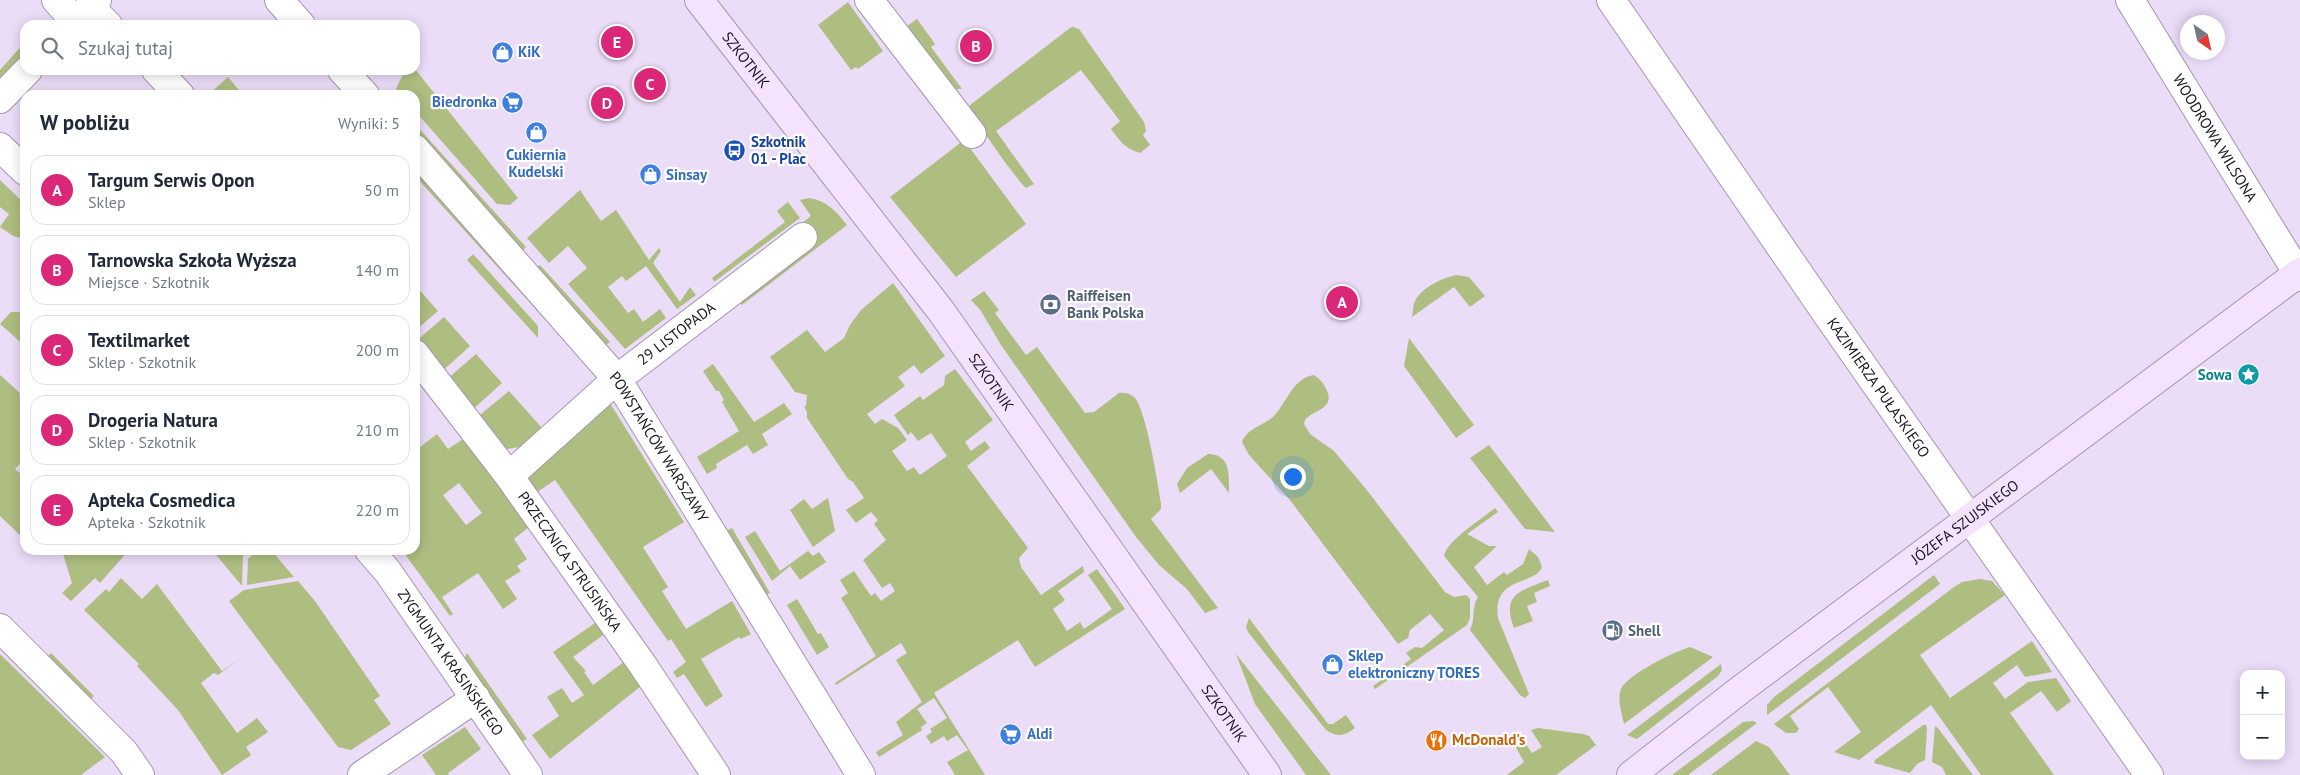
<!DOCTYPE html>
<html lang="pl">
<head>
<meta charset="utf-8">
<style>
	body { margin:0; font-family:"PT Sans",sans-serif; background:#f6f6f7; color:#1f2937 }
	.controls { position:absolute; right:15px; bottom:15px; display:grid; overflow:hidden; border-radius:10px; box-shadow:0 2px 12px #0003 }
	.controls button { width:45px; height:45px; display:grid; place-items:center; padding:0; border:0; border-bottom:1px solid #e0e1e3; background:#fff; color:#1f2937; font:25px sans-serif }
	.compass { position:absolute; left:2180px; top:15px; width:45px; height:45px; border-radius:50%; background:#fff; box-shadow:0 2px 12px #0003; rotate:146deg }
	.you { position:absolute; left:1292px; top:476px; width:18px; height:18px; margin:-12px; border:4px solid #fff; border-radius:50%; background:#1a73e8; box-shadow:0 0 0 8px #1a73e833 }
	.badge { display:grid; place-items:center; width:32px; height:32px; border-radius:50%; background:#db2777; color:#fff; font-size:16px; font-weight:700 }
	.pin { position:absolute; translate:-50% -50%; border:2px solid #fff; box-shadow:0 1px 5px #0006 }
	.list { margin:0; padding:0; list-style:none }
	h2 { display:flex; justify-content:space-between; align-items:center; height:65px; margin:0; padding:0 20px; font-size:21px }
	h2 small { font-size:16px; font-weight:400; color:#747a83 }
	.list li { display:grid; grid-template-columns:32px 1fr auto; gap:15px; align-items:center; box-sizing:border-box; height:70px; margin:0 10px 10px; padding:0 10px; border:1px solid #e0e1e3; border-radius:15px }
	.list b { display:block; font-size:19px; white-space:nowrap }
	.list p { margin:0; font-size:16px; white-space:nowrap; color:#747a83 }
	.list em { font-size:16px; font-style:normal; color:#747a83 }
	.icon { flex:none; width:28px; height:28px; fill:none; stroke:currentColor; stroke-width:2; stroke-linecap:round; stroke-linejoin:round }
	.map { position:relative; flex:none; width:2300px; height:775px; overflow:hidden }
	.search { position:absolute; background:#fff; box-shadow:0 2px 12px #0003; left:20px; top:20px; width:400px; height:55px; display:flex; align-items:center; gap:12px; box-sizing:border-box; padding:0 18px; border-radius:15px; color:#747a83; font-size:19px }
	.panel { position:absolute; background:#fff; box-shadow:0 2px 12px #0003; left:20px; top:90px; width:400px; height:465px; border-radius:15px }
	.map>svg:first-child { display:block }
	.green { fill:#aebe81; fill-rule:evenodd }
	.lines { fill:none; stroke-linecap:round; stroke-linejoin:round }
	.street-casing { stroke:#a496b0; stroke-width:30 }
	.secondary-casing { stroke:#a496b0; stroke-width:30 }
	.street { stroke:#fff; stroke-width:28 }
	.secondary { stroke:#f5e3fe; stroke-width:28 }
	.labels { text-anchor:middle; stroke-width:4.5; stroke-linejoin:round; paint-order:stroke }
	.shop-label { font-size:15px; font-weight:bold; fill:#366cbe; stroke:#fff; text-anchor:start }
	.street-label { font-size:15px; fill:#1c1721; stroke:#fff }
	.transit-label { font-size:15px; font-weight:bold; fill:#164399; stroke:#fff; text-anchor:start }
	.service-label { font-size:15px; font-weight:bold; fill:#4e5e75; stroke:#fff; text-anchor:start }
	.culture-label { font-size:15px; font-weight:bold; fill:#0d838f; stroke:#fff; text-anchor:end }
	.food-label { font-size:15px; font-weight:bold; fill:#c56008; stroke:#fff; text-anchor:start }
</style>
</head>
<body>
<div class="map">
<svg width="2300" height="775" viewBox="0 0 2300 775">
	<rect width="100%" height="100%" fill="#ebdcf8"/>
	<path class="green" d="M848 2 883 51 858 69 856 67 851 70 818 25Z
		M917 19 935 44 931 47 962 89H954L907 26Z
		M1073 27 1079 29 1144 122 1146 131 1143 135 1150 145 1140 153C1125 149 1119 140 1111 129L1120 121 1081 70 996 131 1034 184 1026 188C1016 179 970 115 970 105L1070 28Z
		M25 42V52L0 80V70Z
		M415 69 518 198 510 205 497 204 415 111V95H401L396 90C402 75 402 74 415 69Z
		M228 77 243 95H208Z
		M415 124 526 247 521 252 415 133Z
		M964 140 1026 224 956 277 890 197Z
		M415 166 591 370 415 176Z
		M0 180 25 204V239L13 236 0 227 9 214 0 207Z
		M580 190 601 221 616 210 649 260 659 248 661 251 653 263 680 302 690 287 696 295 677 309 646 266 626 281 622 276 608 287 628 313 634 309 643 322 660 309 666 318 625 349 568 284 587 268 568 246 549 263 527 238Z
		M809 198C826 200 837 212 847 225L742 305 738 301 817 240 806 225 720 285 811 216 800 200Z
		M788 202 800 218 714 282 712 278 785 222 777 211Z
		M473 254 538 326V338L467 260Z
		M540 265 610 342 605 346 535 269Z
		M1456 275 1469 277 1485 296 1470 307 1454 287 1412 317C1413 312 1413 305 1415 301 1422 287 1443 278 1456 275Z
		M893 283 945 356 921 374 914 365 898 377 905 386 867 414 875 424 882 419 898 428 907 440 892 451 907 471 914 467 920 475 947 456 931 433 918 441 911 432 908 435 894 415 920 396 923 400 944 385 945 376 955 369 993 420 965 442 971 451 985 441 990 448 967 466 1028 548 1019 558 1021 567 1041 595 1083 566 1084 572 1058 591 1065 600 1053 609 1067 631 1080 622 1084 629 1112 609 1088 575 1097 569 1125 609 1035 667 1018 640 934 693 985 775H955L947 762 968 750 957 735 947 741 944 736 931 744 926 736 932 732 930 729 947 718 934 698 917 709 927 723 921 727 922 730 879 757 876 752 903 735 896 722 922 702 896 660 907 653 901 643 836 685 835 683 876 656 841 598 848 593 840 580 854 571 871 596 875 593 881 601 895 591 890 583 882 588 863 560 886 540 874 524 878 520 871 512 856 523 846 510 864 498 853 482 848 479 807 418V413L804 406H806L807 395 795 392 770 357 807 330 825 352 844 338 850 325 861 310Z
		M415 285 438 311 415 331Z
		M984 291 999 310 995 313 1026 355 1037 347 1085 413 1094 412 1119 393C1124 392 1129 393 1134 397 1146 408 1158 484 1161 503V509L1151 519 1218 608 1205 613 1187 589 1159 565 1136 537 1001 345 981 311 971 300Z
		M11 312H20L25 317 21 323 25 327V346L0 324Z
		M444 317 470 346 439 374 415 342Z
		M1409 338 1474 425 1456 438 1404 366Z
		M476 354 502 383 470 412 445 381Z
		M713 364 754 422 784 403 792 414 762 434 768 445 753 454 747 445 716 464 717 468 707 474 697 457 739 431 722 402 724 400 719 391H716L703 371Z
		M0 375 20 393 19 396 25 403V458L15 469 25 478V540L0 516Z
		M1314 375C1320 379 1325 385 1327 391 1335 409 1313 410 1305 420L1304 424 1310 434 1334 451 1366 489 1445 592 1454 597 1466 595 1470 599V618L1467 625 1375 689 1373 686 1411 659 1406 653 1415 647 1422 648 1444 630 1430 614 1410 630 1408 638 1398 644 1290 500 1249 455 1242 442C1247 428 1265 425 1274 416 1287 402 1293 378 1314 375Z
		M509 391 542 428 520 447 500 450 475 419Z
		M608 400 684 522 643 547 668 587 662 591 686 629 732 601 751 634 741 639 739 637 701 659 723 696 706 707 684 674 677 678 673 672 686 662 671 639 668 641 555 480 536 493 526 481 528 476Z
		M437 434 448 449 466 437 534 523 514 539 527 559 517 566 521 571 505 581 517 599 503 609 478 573 442 597 453 614 450 616 402 550H415V451ZM459 483 482 513 466 525 443 495Z
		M1489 445 1555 532 1525 529 1470 458Z
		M1208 454C1231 454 1229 476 1229 493L1211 469 1180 493 1177 484 1187 468Z
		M828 498 835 531 813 547 790 510 804 499 812 509Z
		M1495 508 1498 512 1467 534 1489 546H1497L1474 567 1487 585 1504 572 1507 575 1523 564 1529 549 1538 557 1542 567C1535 586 1492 575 1498 618L1529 694 1525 698 1520 695 1470 630C1476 618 1471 608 1478 597L1444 556C1447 540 1482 519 1495 508Z
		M732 528 770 593 766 595 726 531Z
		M755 531 780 571 808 551 813 556 819 552 826 562 800 580 790 566 772 581 745 537Z
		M67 550H129L100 583 95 578 71 601 62 593 72 583 63 554Z
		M212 550H247L243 554 242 586Z
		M257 550H271L294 577 247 585 248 559Z
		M1934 575 1940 584 1767 715V705L1774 697Z
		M121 578 142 599 157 584 222 671 239 659 218 675 214 673 201 683 237 733 257 718 268 732 246 747 251 755 222 775 178 710 137 666 139 664 84 610 106 589 109 592Z
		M1980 579 1992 581 2005 595 1920 655 1950 698 2032 641 2052 672 2025 677 2017 665 1993 683 2005 699 2028 682 2056 678 2071 701 2057 712 2041 691 2010 713 2054 775H1981L1931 705 1859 760 1834 752 1861 732 1828 687 1790 716 1799 729 1796 733H1786L1775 725 1774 724 1954 587 1962 582Z
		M1548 580 1550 586 1534 593 1537 602 1527 606 1533 621 1514 628C1501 594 1520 591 1548 580Z
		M298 581 315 601 380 696 374 700 391 724 351 750 338 747 229 601 244 590Z
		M797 599 818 634 821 633 829 647 817 655 787 605Z
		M1249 618 1328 724H1333L1346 715 1355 728C1344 736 1338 738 1326 730L1248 632 1246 627Z
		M598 621 606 633 573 657 586 671 584 672 593 685 629 658 646 682 550 759 532 735 559 716 547 697 562 688 572 703 584 695 553 652Z
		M1690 647 1713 657 1624 724C1622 714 1617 699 1621 689 1627 675 1675 651 1690 647Z
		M51 653 94 696 90 700 47 657Z
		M467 653 527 739 522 742 464 659Z
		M0 654 105 757 81 775H0Z
		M1236 654 1331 775H1306L1255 704Z
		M1721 664 1722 670 1718 676 1637 739 1627 735Z
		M1753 721 1757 723 1688 775H1672L1743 722Z
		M1923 725H1926L1927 728 1925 760 1917 764 1910 773 1874 763 1875 760Z
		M1935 726 1938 728 1973 775H1946L1942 767 1932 762Z
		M465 727 481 749 448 773 449 775H436L422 755Z
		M1538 728 1583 734 1589 736 1596 745 1556 775H1507L1524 762 1513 742 1521 737 1532 753 1542 747 1531 730Z
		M1756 741 1769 747 1790 775H1711Z"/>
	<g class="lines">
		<defs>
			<g id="street">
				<path d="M56 0 75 21"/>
				<path d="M279 0 301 25"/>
				<path d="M869 0 972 134"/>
				<path id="s1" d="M1611 0 1826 313 2149 775"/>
				<path id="s2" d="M2130 0 2300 277"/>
				<path d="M90 7 108 25"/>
				<path d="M71 25 97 0"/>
				<path d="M156 70 180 95"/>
				<path d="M342 70 365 95"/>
				<path d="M0 99 28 70"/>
				<path d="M0 147 25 171"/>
				<path id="s3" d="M415 149 617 379 861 775"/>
				<path id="s4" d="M415 354 509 476 642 664 716 775"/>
				<path id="s5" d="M509 476 617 379 803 237"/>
				<path id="s6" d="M369 550 388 572 528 775"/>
				<path d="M0 628 124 752 140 775"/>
				<path d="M362 775 476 698"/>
			</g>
			<g id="secondary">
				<path id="s7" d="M699 0 941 311 1267 775"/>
				<path id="s8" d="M1631 775 1740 690 2300 272"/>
			</g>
		</defs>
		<use href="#street" class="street-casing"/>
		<use href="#secondary" class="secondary-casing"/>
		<use href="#street" class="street"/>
		<use href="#secondary" class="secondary"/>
	</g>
	<defs>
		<symbol id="shop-disc" viewBox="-11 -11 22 22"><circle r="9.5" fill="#3f7fe0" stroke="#fff"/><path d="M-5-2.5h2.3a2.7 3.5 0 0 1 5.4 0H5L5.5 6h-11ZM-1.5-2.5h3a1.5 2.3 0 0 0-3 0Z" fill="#fff"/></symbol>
		<symbol id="supermarket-disc" viewBox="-11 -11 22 22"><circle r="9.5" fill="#3f7fe0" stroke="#fff"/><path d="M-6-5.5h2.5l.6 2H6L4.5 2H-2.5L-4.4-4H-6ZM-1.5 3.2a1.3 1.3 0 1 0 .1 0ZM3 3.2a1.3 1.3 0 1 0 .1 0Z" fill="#fff"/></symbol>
		<symbol id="bus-disc" viewBox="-11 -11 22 22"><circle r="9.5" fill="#1a4fb4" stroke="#fff"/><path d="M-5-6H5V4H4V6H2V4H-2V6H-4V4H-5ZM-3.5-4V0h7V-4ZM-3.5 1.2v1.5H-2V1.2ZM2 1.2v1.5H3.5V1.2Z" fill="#fff"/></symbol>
		<symbol id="bank-disc" viewBox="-11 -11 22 22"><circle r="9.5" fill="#5c6f8a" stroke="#fff"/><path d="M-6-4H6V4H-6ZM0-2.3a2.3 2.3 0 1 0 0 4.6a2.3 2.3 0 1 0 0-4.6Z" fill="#fff"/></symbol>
		<symbol id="sight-disc" viewBox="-11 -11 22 22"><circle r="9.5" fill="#0f9aa8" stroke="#fff"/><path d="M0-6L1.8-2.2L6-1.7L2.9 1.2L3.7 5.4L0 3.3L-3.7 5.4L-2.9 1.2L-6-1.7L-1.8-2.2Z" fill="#fff"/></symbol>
		<symbol id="fuel-disc" viewBox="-11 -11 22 22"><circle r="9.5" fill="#5c6f8a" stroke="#fff"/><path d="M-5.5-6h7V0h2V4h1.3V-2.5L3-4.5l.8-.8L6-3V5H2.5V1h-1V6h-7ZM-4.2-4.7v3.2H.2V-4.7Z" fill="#fff"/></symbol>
		<symbol id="restaurant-disc" viewBox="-11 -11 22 22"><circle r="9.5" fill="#e8710a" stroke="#fff"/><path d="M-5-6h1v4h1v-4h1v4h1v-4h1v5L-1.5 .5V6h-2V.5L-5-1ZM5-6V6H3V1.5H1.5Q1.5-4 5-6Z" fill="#fff"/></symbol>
	</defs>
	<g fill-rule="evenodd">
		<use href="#shop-disc" x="490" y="40" width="25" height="25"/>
		<use href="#supermarket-disc" x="500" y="90" width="25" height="25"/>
		<use href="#shop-disc" x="524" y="120" width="25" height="25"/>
		<use href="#bus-disc" x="722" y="138" width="25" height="25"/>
		<use href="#shop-disc" x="638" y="162" width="25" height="25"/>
		<use href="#bank-disc" x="1038" y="292" width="25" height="25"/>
		<use href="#sight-disc" x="2236" y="362" width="25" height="25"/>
		<use href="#fuel-disc" x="1600" y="618" width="25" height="25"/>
		<use href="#shop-disc" x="1320" y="652" width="25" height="25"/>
		<use href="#supermarket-disc" x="998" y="722" width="25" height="25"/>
		<use href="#restaurant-disc" x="1424" y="728" width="25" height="25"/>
	</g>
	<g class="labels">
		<g class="shop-label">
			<text x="518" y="57">KiK</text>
			<text x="497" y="107" text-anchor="end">Biedronka</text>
			<text x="536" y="160" text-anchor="middle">Cukiernia<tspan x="536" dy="17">Kudelski</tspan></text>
			<text x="666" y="180">Sinsay</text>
			<text x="1348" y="661">Sklep<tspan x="1348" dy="17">elektroniczny TORES</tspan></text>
			<text x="1027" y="739">Aldi</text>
		</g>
		<g class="street-label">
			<text dy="5" stroke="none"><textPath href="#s7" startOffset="76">SZKOTNIK</textPath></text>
			<text dy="5" stroke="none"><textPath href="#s2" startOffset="162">WOODROWA WILSONA</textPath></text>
			<text dy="5" stroke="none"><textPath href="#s5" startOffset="220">29 LISTOPADA</textPath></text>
			<text dy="5" stroke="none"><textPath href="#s7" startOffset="481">SZKOTNIK</textPath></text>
			<text dy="5" stroke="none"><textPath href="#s1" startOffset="471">KAZIMIERZA PUŁASKIEGO</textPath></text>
			<text dy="5" stroke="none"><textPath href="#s3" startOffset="386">POWSTAŃCÓW WARSZAWY</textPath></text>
			<text dy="5" stroke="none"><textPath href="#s8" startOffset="419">JÓZEFA SZUJSKIEGO</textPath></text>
			<text dy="5" stroke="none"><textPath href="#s4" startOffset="259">PRZECZNICA STRUSIŃSKA</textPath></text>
			<text dy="5" stroke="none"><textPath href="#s6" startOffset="139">ZYGMUNTA KRASIŃSKIEGO</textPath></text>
			<text dy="5" stroke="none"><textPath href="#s7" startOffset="886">SZKOTNIK</textPath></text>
		</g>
		<g class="transit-label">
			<text x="751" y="147">Szkotnik<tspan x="751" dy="17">01 - Plac</tspan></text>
		</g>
		<g class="service-label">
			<text x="1067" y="301">Raiffeisen<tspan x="1067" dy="17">Bank Polska</tspan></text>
			<text x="1628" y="636">Shell</text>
		</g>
		<g class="culture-label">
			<text x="2232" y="380">Sowa</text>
		</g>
		<g class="food-label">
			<text x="1452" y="745">McDonald's</text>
		</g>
	</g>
</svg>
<div class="controls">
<button>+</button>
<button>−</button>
</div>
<svg class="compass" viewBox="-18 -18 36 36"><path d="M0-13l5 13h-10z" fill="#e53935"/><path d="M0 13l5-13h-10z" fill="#747a83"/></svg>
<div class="you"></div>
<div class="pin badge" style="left:1342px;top:302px">A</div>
<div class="pin badge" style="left:976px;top:46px">B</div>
<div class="pin badge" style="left:650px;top:84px">C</div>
<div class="pin badge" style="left:607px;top:103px">D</div>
<div class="pin badge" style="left:617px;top:42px">E</div>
<div class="search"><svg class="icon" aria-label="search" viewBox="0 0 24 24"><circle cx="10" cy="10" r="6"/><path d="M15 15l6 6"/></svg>Szukaj tutaj</div>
<section class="panel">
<h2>W pobliżu<small>Wyniki: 5</small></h2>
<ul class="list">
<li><span class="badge">A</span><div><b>Targum Serwis Opon</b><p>Sklep</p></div><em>50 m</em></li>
<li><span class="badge">B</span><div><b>Tarnowska Szkoła Wyższa</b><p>Miejsce · Szkotnik</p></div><em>140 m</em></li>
<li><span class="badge">C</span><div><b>Textilmarket</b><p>Sklep · Szkotnik</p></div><em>200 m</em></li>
<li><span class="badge">D</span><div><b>Drogeria Natura</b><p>Sklep · Szkotnik</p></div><em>210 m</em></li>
<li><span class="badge">E</span><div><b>Apteka Cosmedica</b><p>Apteka · Szkotnik</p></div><em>220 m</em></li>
</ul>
</section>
</div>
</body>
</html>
